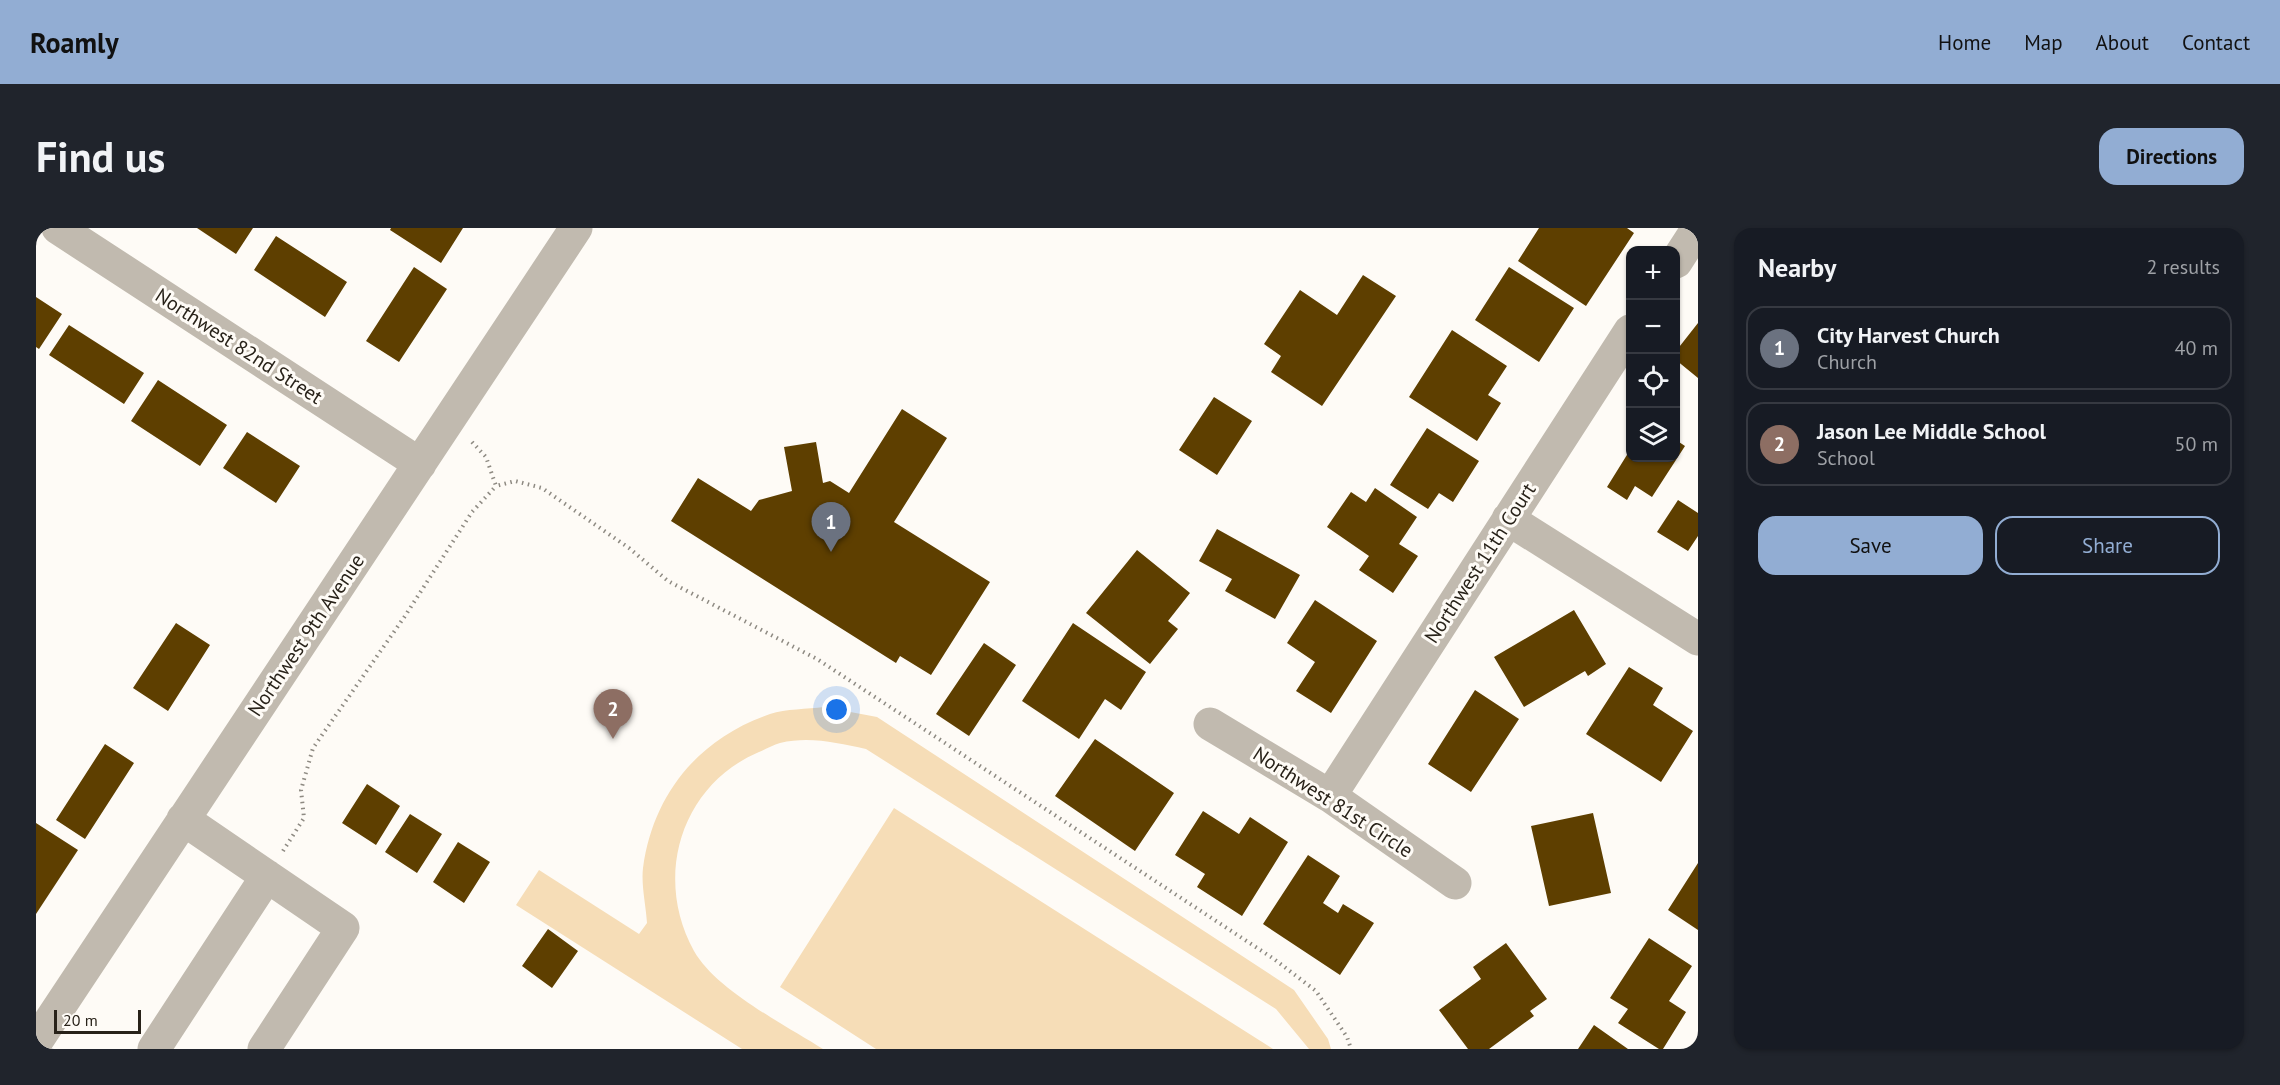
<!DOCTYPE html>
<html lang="en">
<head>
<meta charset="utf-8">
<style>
	body { margin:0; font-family:"PT Sans",sans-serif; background:#20242c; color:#f1f3f6 }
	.controls { position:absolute; right:18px; top:18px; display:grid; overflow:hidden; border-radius:12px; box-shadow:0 2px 4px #0004 }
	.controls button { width:54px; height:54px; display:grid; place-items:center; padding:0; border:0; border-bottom:2px solid #363941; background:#171b24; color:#f1f3f6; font:30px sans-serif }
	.scale { position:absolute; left:18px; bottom:15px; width:87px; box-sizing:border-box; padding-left:6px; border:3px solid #282219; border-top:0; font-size:16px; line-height:21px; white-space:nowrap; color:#282219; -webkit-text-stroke:4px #fefbf6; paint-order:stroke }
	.you { position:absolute; left:801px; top:482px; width:21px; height:21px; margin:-15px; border:4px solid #fff; border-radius:50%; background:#1a73e8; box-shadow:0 0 0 9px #1a73e833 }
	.badge { display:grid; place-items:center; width:39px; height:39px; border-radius:50%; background:#92add3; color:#fff; font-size:20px; font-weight:700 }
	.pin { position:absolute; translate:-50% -50px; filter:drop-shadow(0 2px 3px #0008) }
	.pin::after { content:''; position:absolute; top:32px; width:21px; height:18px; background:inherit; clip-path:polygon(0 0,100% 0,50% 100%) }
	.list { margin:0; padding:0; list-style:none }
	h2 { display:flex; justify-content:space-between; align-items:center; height:78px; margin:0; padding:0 24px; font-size:26px }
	h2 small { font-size:20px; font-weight:400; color:#9ea1a6 }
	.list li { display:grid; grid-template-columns:39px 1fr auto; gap:18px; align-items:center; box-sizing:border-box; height:84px; margin:0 12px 12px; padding:0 12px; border:2px solid #363941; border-radius:18px }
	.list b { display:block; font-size:22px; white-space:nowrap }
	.list p { margin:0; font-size:20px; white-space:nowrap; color:#9ea1a6 }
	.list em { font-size:20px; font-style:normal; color:#9ea1a6 }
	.actions { display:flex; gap:12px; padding:18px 24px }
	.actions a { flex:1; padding:14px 0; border:2px solid #92add3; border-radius:18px; text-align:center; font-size:21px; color:#92add3 }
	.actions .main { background:#92add3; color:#111 }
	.icon { flex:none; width:33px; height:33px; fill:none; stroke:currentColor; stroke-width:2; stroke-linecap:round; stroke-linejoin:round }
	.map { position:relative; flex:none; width:1662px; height:821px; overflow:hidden; border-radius:18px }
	header { display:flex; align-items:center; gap:36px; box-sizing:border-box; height:84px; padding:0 30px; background:#92add3; color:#111 }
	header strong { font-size:28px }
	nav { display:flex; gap:33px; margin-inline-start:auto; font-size:21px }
	.intro { display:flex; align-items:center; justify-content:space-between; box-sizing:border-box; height:144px; padding:0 36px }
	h1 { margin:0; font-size:42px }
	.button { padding:15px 27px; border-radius:18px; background:#92add3; color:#111; font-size:21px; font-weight:700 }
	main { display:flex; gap:36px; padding:0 36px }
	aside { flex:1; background:#171b24; border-radius:18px; box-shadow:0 2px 4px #0004 }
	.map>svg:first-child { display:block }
	.green { fill:#f6ddb7 }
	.building { fill:#5e3f00 }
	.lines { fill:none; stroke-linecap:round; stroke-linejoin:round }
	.path { stroke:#8e8a82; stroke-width:4; stroke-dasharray:1.5 4.5; stroke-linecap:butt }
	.minor { stroke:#c1baaf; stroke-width:33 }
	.labels { text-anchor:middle; stroke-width:6; stroke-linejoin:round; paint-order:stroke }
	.street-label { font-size:20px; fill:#282219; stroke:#fefbf6 }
</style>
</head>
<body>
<header>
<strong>Roamly</strong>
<nav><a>Home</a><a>Map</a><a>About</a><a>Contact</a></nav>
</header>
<div class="intro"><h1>Find us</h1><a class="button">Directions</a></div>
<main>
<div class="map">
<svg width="1662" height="821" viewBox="0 0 1662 821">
	<rect width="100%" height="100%" fill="#fefbf6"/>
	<path class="green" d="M788 479 841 489 1258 762 1292 811 1295 821H1273L1240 781 830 521C801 515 774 508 744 515 737 517 730 521 723 524 645 557 617 649 658 723 680 762 749 797 787 821H706L480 677 503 642 603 706 611 695C610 678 605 657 607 640 617 566 663 510 734 486 750 481 771 481 788 479Z
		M858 580 1237 821H840L744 759Z"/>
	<path class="building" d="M161 0H217L200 26Z
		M355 0H427L405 35 354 2Z
		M1503 0H1591L1598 5 1550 78 1482 33Z
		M240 8 311 54 289 89 218 42Z
		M378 39 411 61 363 134 330 113Z
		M1473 39 1538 80 1503 134 1439 92Z
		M1327 47 1360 68 1286 178 1235 144 1245 128 1228 116 1264 62 1301 87Z
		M0 69 26 86 3 121 0 119Z
		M1662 95V150L1640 132V123Z
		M33 97 108 145 88 176 13 127Z
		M1416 102 1471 138 1452 167 1465 175 1441 213 1373 169Z
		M122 152 191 197 164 238 95 193Z
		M1178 169 1216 193 1181 247 1143 222Z
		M866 181 911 210 858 294 954 354 895 447 864 428 860 435 635 293 662 250 715 283 723 272 756 263 748 219 780 214 787 255 794 253 813 265Z
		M1391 200 1443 233 1417 274 1403 265 1392 281 1354 257Z
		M211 204 264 238 240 275 187 240Z
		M1640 212 1649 218 1616 269 1599 258 1591 272 1571 259 1594 222V230H1640Z
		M1339 260 1381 289 1363 316 1382 328 1357 365 1323 342 1333 328 1291 299 1315 264 1330 274Z
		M1642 272 1662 285V308L1652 323 1621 304Z
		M1181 301 1264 347 1239 391 1189 363 1196 351 1163 333Z
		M1101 322 1154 365 1132 393 1142 401 1114 436 1050 385Z
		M1279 372 1341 413 1295 485 1260 463 1279 434 1251 415Z
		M1538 382 1570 436 1552 448 1549 443 1488 479 1458 429Z
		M140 395 174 417 132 483 97 460Z
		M1037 395 1110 444 1085 482 1069 471 1043 511 986 473Z
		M948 415 980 437 933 508 900 486Z
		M1593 439 1627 460 1617 477 1657 503 1625 554 1550 506Z
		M1439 462 1483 491 1435 564 1392 536Z
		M1059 511 1138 565 1099 623 1019 568Z
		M69 516 98 535 49 611 20 592Z
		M331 556 364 578 340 617 306 595Z
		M1167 583 1203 606 1214 589 1252 614 1206 688 1161 659 1169 646 1139 627Z
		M1557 585 1575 665 1513 678 1495 598Z
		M374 586 406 606 381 645 349 624Z
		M0 595 42 622 0 686Z
		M422 614 454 634 428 675 397 654Z
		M1272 627 1304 648 1287 675 1302 685 1307 676 1338 695 1304 747 1227 696Z
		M1662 635V702L1632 682Z
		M512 701 542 723 516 760 486 738Z
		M1613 710 1656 738 1633 773 1650 784 1627 821H1623L1582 795 1592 781 1574 770Z
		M1470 715 1511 771 1494 783 1498 788 1453 821H1432L1403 782 1445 751 1437 739Z
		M1558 797 1592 821H1542Z"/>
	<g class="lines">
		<path class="path" d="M436 214 450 229 460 258 479 253 506 260 593 320 632 353 781 431 1238 731 1280 763 1311 809 1315 821
			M247 623 268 590 265 562 277 520 369 388 436 284 460 258"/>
		<path class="minor" d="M22 0 384 236
			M1640 34 1662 0
			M1472 291 1662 411
			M1174 496 1294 568 1419 655
			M1294 568 1594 103
			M147 591 307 700 228 821
			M0 814 540 0
			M118 821 231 648"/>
	</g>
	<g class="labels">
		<g class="street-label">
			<text transform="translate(203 118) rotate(33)" y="7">Northwest 82nd Street</text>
			<text transform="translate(1444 335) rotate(-57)" y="7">Northwest 11th Court</text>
			<text transform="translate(270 407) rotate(-56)" y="7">Northwest 9th Avenue</text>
			<text transform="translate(1297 574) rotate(33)" y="7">Northwest 81st Circle</text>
		</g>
	</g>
</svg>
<div class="controls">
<button>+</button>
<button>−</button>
<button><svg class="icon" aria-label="locate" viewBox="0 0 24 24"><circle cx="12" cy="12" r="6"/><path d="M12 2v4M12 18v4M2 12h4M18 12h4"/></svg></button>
<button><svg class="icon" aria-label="layers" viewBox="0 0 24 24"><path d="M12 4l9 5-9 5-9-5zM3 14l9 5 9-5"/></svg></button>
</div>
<div class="scale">20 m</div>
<div class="you"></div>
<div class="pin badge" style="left:795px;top:324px;background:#6b7280">1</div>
<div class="pin badge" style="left:577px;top:511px;background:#8d6e63">2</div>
</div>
<aside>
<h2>Nearby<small>2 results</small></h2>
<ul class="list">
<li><span class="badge" style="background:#6b7280">1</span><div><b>City Harvest Church</b><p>Church</p></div><em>40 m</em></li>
<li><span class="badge" style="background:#8d6e63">2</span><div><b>Jason Lee Middle School</b><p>School</p></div><em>50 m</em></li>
</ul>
<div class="actions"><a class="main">Save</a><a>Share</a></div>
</aside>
</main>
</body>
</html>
